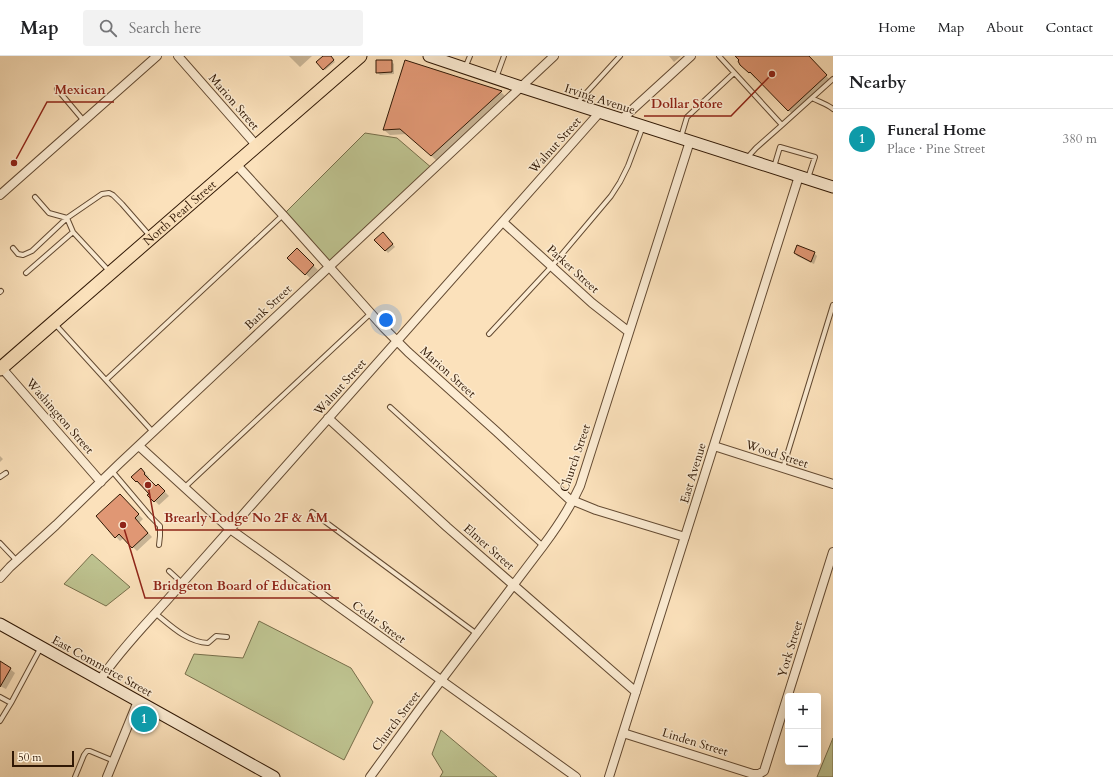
<!DOCTYPE html>
<html lang="en">
<head>
<meta charset="utf-8">
<style>
	body { margin:0; font-family:Cardo,serif; background:#f2f2f2; color:#202124 }
	.controls { position:absolute; right:12px; bottom:12px; display:grid; overflow:hidden; border-radius:4px; box-shadow:0 4px 16px #0002 }
	.controls button { width:36px; height:36px; display:grid; place-items:center; padding:0; border:0; border-bottom:1px solid #e0e0e0; background:#fff; color:#202124; font:20px sans-serif }
	.scale { position:absolute; left:12px; bottom:10px; width:62px; box-sizing:border-box; padding-left:4px; border:2px solid #301805; border-top:0; font-size:11px; line-height:14px; white-space:nowrap; color:#301805; -webkit-text-stroke:3px #fcecd3; paint-order:stroke }
	.you { position:absolute; left:386px; top:264px; width:14px; height:14px; margin:-10px; border:3px solid #fff; border-radius:50%; background:#1a73e8; box-shadow:0 0 0 6px #1a73e833 }
	.badge { display:grid; place-items:center; width:26px; height:26px; border-radius:50%; background:#8f2418; color:#fff; font-size:13px; font-weight:700 }
	.pin { position:absolute; translate:-50% -50%; border:2px solid #fff; box-shadow:0 1px 4px #0006 }
	.list { margin:0; padding:0; list-style:none }
	h2 { display:flex; justify-content:space-between; align-items:center; height:52px; margin:0; padding:0 16px; font-size:17px }
	h2 small { font-size:13px; font-weight:400; color:#757577 }
	.list li { display:grid; grid-template-columns:26px 1fr auto; gap:12px; align-items:center; box-sizing:border-box; height:60px; padding:0 16px; border-top:1px solid #e0e0e0 }
	.list b { display:block; font-size:15px; white-space:nowrap }
	.list p { margin:0; font-size:13px; white-space:nowrap; color:#757577 }
	.list em { font-size:13px; font-style:normal; color:#757577 }
	.icon { flex:none; width:22px; height:22px; fill:none; stroke:currentColor; stroke-width:2; stroke-linecap:round; stroke-linejoin:round }
	.map { position:relative; flex:none; width:833px; height:721px; overflow:hidden }
	header { display:flex; align-items:center; gap:24px; box-sizing:border-box; height:56px; padding:0 20px; background:#fff; border-bottom:1px solid #e0e0e0 }
	header strong { font-size:19px }
	nav { display:flex; gap:22px; margin-inline-start:auto; font-size:14px }
	.search { width:280px; height:36px; background:#f2f2f2; display:flex; align-items:center; gap:10px; box-sizing:border-box; padding:0 14px; border-radius:4px; color:#757577; font-size:15px }
	main { display:flex }
	aside { flex:1; background:#fff }
	.map>svg:first-child { display:block }
	.green { fill:#bec390; stroke:#776e4a }
	.shadow { fill:#0003 }
	.building { fill:#e09774; stroke:#301805 }
	.lines { fill:none; stroke-linecap:round; stroke-linejoin:round }
	.lane-casing { stroke:#634a32; stroke-width:6 }
	.street-casing { stroke:#634a32; stroke-width:10 }
	.secondary-casing { stroke:#301805; stroke-width:13 }
	.primary-casing { stroke:#301805; stroke-width:15 }
	.lane { stroke:#fcecd3; stroke-width:4 }
	.street { stroke:#fcecd3; stroke-width:8 }
	.secondary { stroke:#fcecd3; stroke-width:11 }
	.primary { stroke:#fbe1bb; stroke-width:13 }
	.labels { text-anchor:middle; stroke-width:3; stroke-linejoin:round; paint-order:stroke }
	.street-label { font-size:12px; fill:#301805; stroke:#fcecd3 }
	.leader { fill:none; stroke:#8f2418; stroke-width:1.5 }
	.callout-dot { fill:#8f2418; stroke:#fcecd3; stroke-width:1.5 }
	.callout-label { font-size:13px; text-anchor:middle; font-weight:bold; fill:#8f2418; stroke:#fcecd3; stroke-width:3; stroke-linejoin:round; paint-order:stroke }
</style>
</head>
<body>
<header>
<strong>Map</strong>
<div class="search"><svg class="icon" aria-label="search" viewBox="0 0 24 24"><circle cx="10" cy="10" r="6"/><path d="M15 15l6 6"/></svg>Search here</div>
<nav><a>Home</a><a>Map</a><a>About</a><a>Contact</a></nav>
</header>
<main>
<div class="map">
<svg width="833" height="721" viewBox="0 0 833 721">
	<rect width="100%" height="100%" fill="#fbe1bb"/>
	<filter id="stains"><feTurbulence type="fractalNoise" baseFrequency=".005" numOctaves="4"/><feColorMatrix values="0 0 0 0 .2 0 0 0 0 .09 0 0 0 0 .02 0 0 0 .5 -.17"/></filter>
	<radialGradient id="worn" r=".72"><stop offset=".6" stop-color="#630" stop-opacity="0"/><stop offset="1" stop-color="#630" stop-opacity=".3"/></radialGradient>
	<path class="green" d="M365 77 397 82 433 113 329 210 283 159Z
		M92 498 130 531 106 550 64 528Z
		M259 565 351 612 373 646 344 704 185 618 194 598 243 602Z
		M441 674 497 721H440L443 716 432 698Z
		M833 682V721H817Z"/>
	<path class="shadow" d="M289 0H312L300 11Z
		M325 0H330L335 6 325 14 318 6Z
		M669 0H681L674 6Z
		M736 0H807L832 26 794 60 756 21 755 22 741 8V4Z
		M391 5 394 8V18L380 19 377 16Z
		M406 6 501 36 507 42 437 105 407 78 390 79 384 74Z
		M383 177 395 191 388 197 376 184Z
		M297 194 318 214 310 222 289 202Z
		M795 197H814L817 200 814 208 797 200Z
		M0 400 3 403 0 406Z
		M141 413 149 421 147 423 156 432 158 429 169 440 159 449 149 439 150 438 142 429 141 430 132 421Z
		M120 439 143 463 139 467 152 481 137 495 124 482 120 485 97 461Z
		M0 607 10 613 15 617 6 633 0 630Z"/>
	<path class="building" d="M323 0H331L334 4 323 14 316 6Z
		M735 0H809L827 19 788 55 750 16 749 17 740 9 738 5 739 4Z
		M376 4H392V16L376 17Z
		M405 4 502 35 431 100 400 73 383 74Z
		M383 176 393 188 385 195 374 184Z
		M797 189 815 196 811 206 794 197Z
		M297 192 314 209 305 219 287 202Z
		M141 412 145 417 144 418 156 430 158 428 165 435 154 446 147 439 149 438 137 425 136 426 131 421Z
		M120 438 139 458 135 462 148 477 132 492 119 478 115 482 96 460Z
		M0 605 11 612 0 631Z"/>
	<g class="lines">
		<defs>
			<path id="lane" d="M719 0 782 69 833 23
				M465 12 470 0
				M496 22 504 0
				M57 33 84 65
				M812 42C819 46 827 48 833 53
				M577 47 620 0
				M681 81 687 61 734 17
				M747 102 756 92 782 69
				M774 111 780 91 815 101 808 122
				M35 141 49 157 67 162
				M73 176 67 162 102 138 109 137 113 139 122 148 150 180
				M13 192 18 198 23 199 32 195 67 162
				M26 217 73 176 109 215
				M0 236 1 235
				M55 268 153 376
				M489 278 552 210 611 140 620 126 628 110 643 70
				M106 324 283 159
				M390 351 543 490
				M783 412 833 249
				M112 415 150 460 160 470V480L159 489
				M0 421 6 417
				M185 431 371 257
				M312 456 477 578
				M0 487 17 505
				M169 515 182 527
				M155 557C171 570 187 586 208 587L216 580 227 581
				M0 641 11 647 0 665
				M11 647 41 591
				M75 721 84 699 87 695H90L114 705"/>
			<path id="street" d="M178 0 257 90
				M622 63 691 0
				M236 108 283 159 384 272 408 296 497 376 569 443 596 454 685 481
				M0 139 157 0
				M503 166 592 247 629 276
				M0 310 101 426
				M328 362 447 471 636 636
				M139 390 230 473 576 721
				M714 390 833 428
				M0 522 10 511 56 469 120 407 554 0
				M100 624C120 594 146 568 169 542L600 56
				M623 677 753 718H759L764 715 833 496
				M107 721 138 645
				M370 721 421 651 543 490C558 470 570 452 580 430L690 85
				M609 721 799 120"/>
			<path id="secondary" d="M429 0 521 31 833 131
				M0 568 274 721"/>
			<g id="primary">
				<path id="s1" d="M0 313 360 0"/>
			</g>
		</defs>
		<use href="#lane" class="lane-casing"/>
		<use href="#street" class="street-casing"/>
		<use href="#secondary" class="secondary-casing"/>
		<use href="#primary" class="primary-casing"/>
		<use href="#lane" class="lane"/>
		<use href="#street" class="street"/>
		<use href="#secondary" class="secondary"/>
		<use href="#primary" class="primary"/>
	</g>
	<g class="labels">
		<g class="street-label">
			<text transform="translate(600 43) rotate(18)" y="4">Irving Avenue</text>
			<text transform="translate(234 46) rotate(49)" y="4">Marion Street</text>
			<text transform="translate(555 89) rotate(-48)" y="4">Walnut Street</text>
			<text dy="4" stroke="none"><textPath href="#s1" startOffset="238">North Pearl Street</textPath></text>
			<text transform="translate(573 213) rotate(42)" y="4">Parker Street</text>
			<text transform="translate(268 251) rotate(-43)" y="4">Bank Street</text>
			<text transform="translate(448 316) rotate(42)" y="4">Marion Street</text>
			<text transform="translate(340 331) rotate(-48)" y="4">Walnut Street</text>
			<text transform="translate(60 360) rotate(49)" y="4">Washington Street</text>
			<text transform="translate(777 398) rotate(18)" y="4">Wood Street</text>
			<text transform="translate(575 402) rotate(-71)" y="4">Church Street</text>
			<text transform="translate(693 417) rotate(-73)" y="4">East Avenue</text>
			<text transform="translate(489 491) rotate(41)" y="4">Elmer Street</text>
			<text transform="translate(379 566) rotate(36)" y="4">Cedar Street</text>
			<text transform="translate(790 593) rotate(-73)" y="4">York Street</text>
			<text transform="translate(102 610) rotate(29)" y="4">East Commerce Street</text>
			<text transform="translate(396 665) rotate(-53)" y="4">Church Street</text>
			<text transform="translate(695 686) rotate(17)" y="4">Linden Street</text>
		</g>
	</g>
	<path class="leader" d="M14 107L47 46H114M772 18L731 60H644M148 429L156 474H337M123 469L145 542H339"/>
	<g class="callout-dot">
		<circle cx="14" cy="107" r="4"/>
		<circle cx="772" cy="18" r="4"/>
		<circle cx="148" cy="429" r="4"/>
		<circle cx="123" cy="469" r="4"/>
	</g>
	<g class="callout-label">
		<text x="80" y="38">Mexican</text>
		<text x="687" y="52">Dollar Store</text>
		<text x="246" y="466">Brearly Lodge No 2F &amp; AM</text>
		<text x="242" y="534">Bridgeton Board of Education</text>
	</g>
	<rect width="100%" height="100%" filter="url(#stains)"/>
	<rect width="100%" height="100%" fill="url(#worn)"/>
</svg>
<div class="controls">
<button>+</button>
<button>−</button>
</div>
<div class="scale">50 m</div>
<div class="you"></div>
<div class="pin badge" style="left:144px;top:663px;background:#0f9aa8">1</div>
</div>
<aside>
<h2>Nearby<small></small></h2>
<ul class="list">
<li><span class="badge" style="background:#0f9aa8">1</span><div><b>Funeral Home</b><p>Place · Pine Street</p></div><em>380 m</em></li>
</ul>
</aside>
</main>
</body>
</html>
